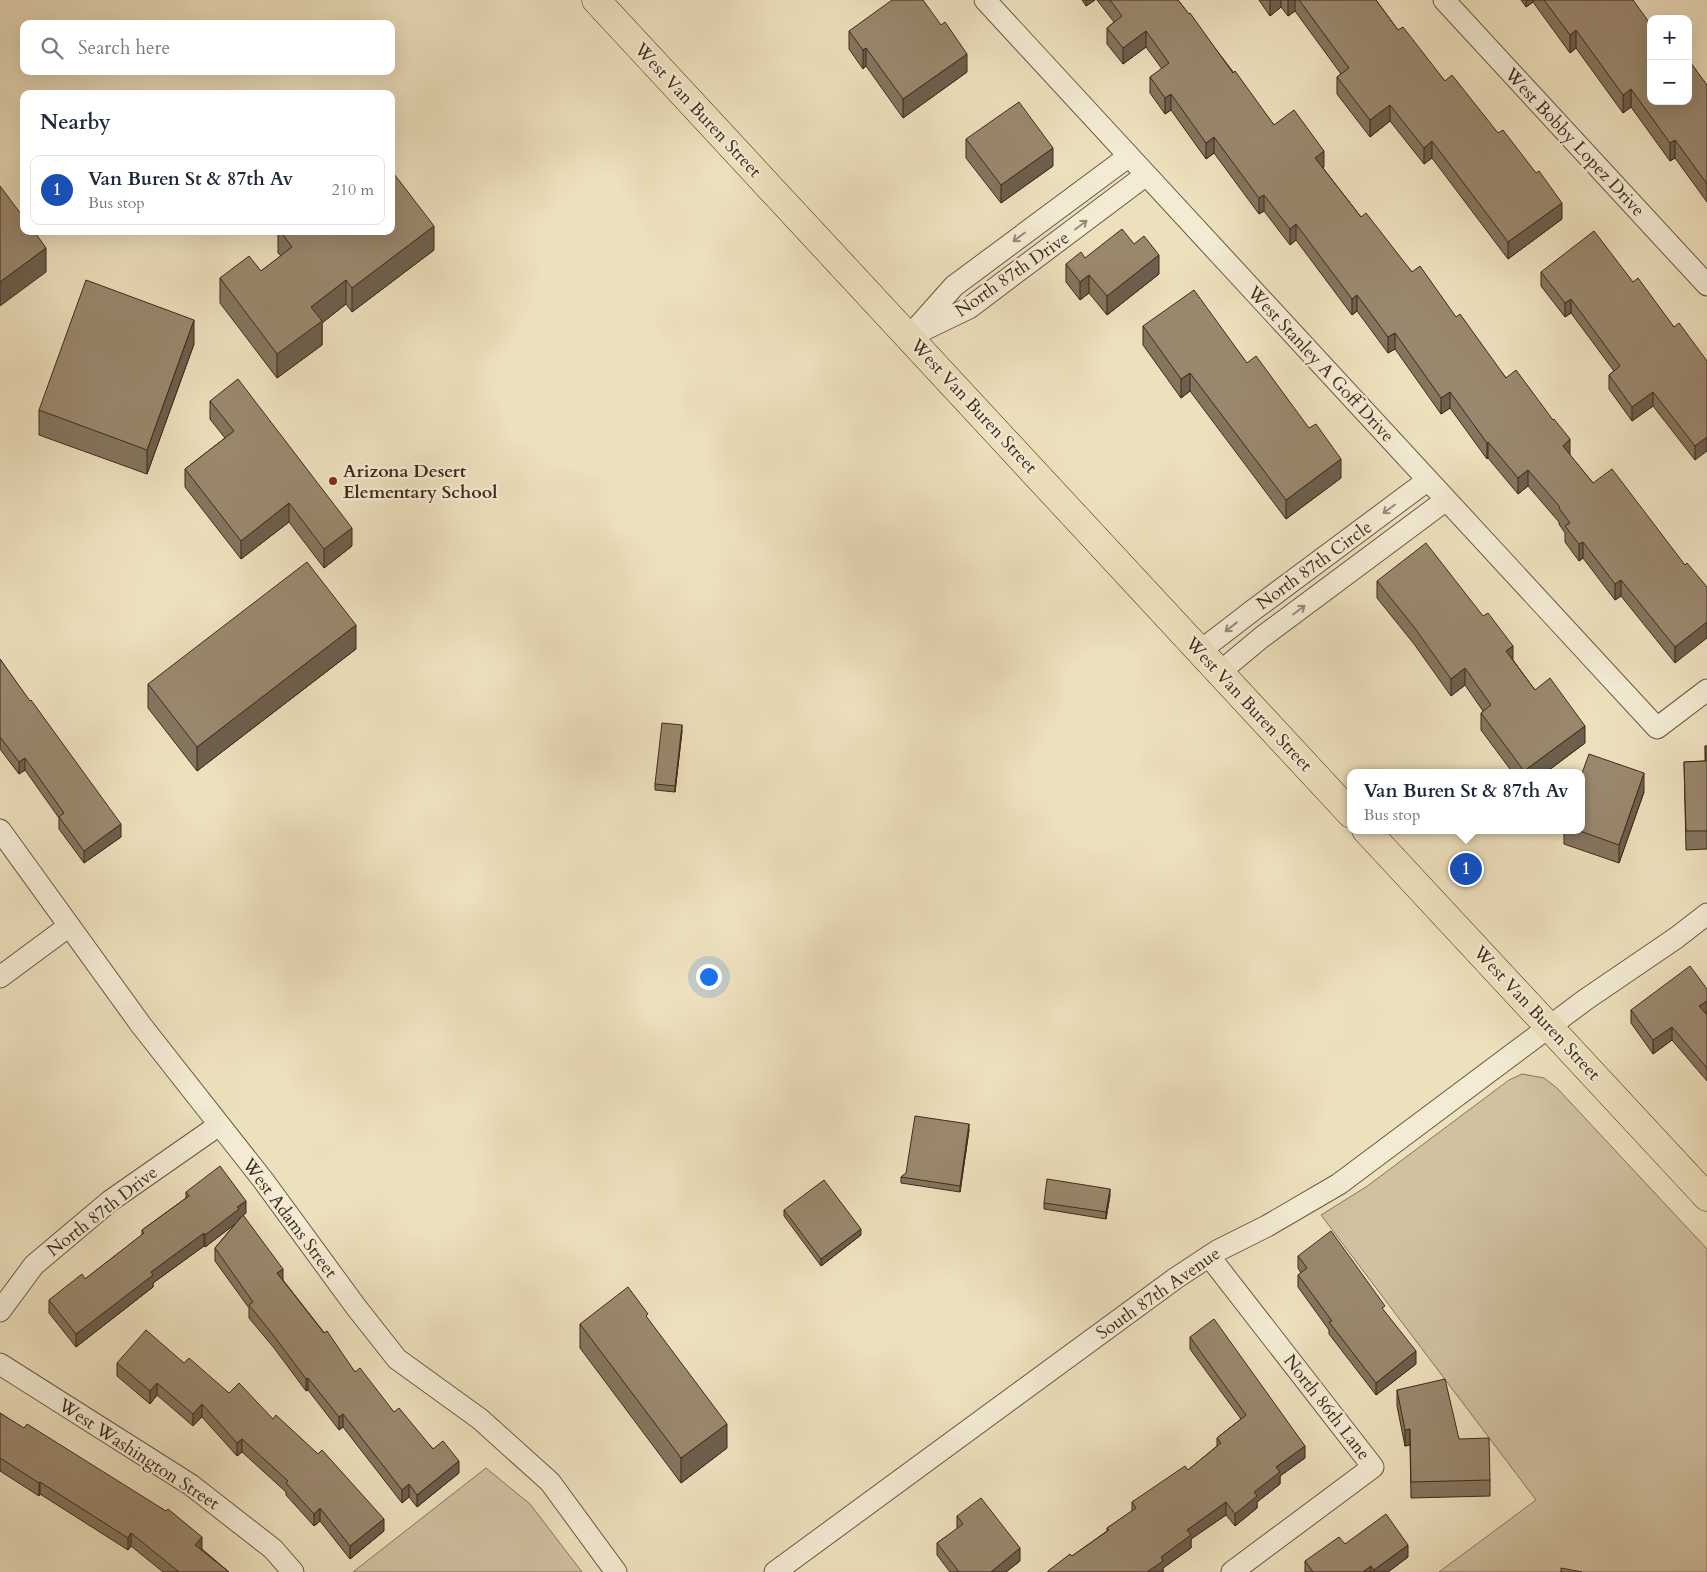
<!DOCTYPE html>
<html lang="en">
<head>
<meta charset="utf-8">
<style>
	body { margin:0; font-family:Cardo,serif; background:#f6f6f7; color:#1f2937 }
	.controls { position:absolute; right:15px; top:15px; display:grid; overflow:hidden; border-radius:10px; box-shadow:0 5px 20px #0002 }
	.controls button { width:45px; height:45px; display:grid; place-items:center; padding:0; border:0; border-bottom:1px solid #e0e1e3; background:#fff; color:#1f2937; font:25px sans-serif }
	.you { position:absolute; left:708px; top:976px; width:18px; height:18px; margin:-12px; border:4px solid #fff; border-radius:50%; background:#1a73e8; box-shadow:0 0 0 8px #1a73e833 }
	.badge { display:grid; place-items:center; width:32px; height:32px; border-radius:50%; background:#b45309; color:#fff; font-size:16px; font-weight:700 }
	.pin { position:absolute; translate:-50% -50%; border:2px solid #fff; box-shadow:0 1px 5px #0006 }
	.popup { position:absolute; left:1347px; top:769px; width:238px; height:65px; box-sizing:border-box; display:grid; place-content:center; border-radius:10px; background:#fff; filter:drop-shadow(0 1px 4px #0005); font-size:16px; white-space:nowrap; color:#747a83 }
	.popup b { font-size:19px; color:#1f2937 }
	.popup::after { content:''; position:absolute; left:50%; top:100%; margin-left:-10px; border:10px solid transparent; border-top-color:#fff }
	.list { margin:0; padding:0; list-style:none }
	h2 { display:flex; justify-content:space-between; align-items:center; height:65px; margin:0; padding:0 20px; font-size:21px }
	h2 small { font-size:16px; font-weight:400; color:#747a83 }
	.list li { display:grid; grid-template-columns:32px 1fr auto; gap:15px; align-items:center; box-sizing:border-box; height:70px; margin:0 10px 10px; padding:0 10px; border:1px solid #e0e1e3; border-radius:10px }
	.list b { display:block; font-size:19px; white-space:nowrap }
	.list p { margin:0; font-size:16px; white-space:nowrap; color:#747a83 }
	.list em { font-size:16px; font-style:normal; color:#747a83 }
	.icon { flex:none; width:28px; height:28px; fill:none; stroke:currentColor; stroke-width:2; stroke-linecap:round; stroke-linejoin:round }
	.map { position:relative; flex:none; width:1707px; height:1572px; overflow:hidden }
	.search { position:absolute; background:#fff; box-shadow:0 5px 20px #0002; left:20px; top:20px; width:375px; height:55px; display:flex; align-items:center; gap:12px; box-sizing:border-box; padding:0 18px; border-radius:10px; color:#747a83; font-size:19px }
	.panel { position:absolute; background:#fff; box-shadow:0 5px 20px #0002; left:20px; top:90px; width:375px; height:145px; border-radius:10px }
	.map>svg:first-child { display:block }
	.green { fill:#d0c1a1; stroke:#88755c }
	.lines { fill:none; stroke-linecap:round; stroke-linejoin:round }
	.street-casing { stroke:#6c5741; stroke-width:23 }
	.primary-casing { stroke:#412918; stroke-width:29 }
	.street { stroke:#f3ebd4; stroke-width:21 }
	.primary { stroke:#ede0bd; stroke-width:28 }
	.wall { fill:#84755f; stroke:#412918 }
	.shaded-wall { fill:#6c5f4d; stroke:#412918 }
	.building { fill:#9a886e; stroke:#412918 }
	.oneway { stroke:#9a8a76 }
	.poi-dot { fill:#8f2418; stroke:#f3ebd4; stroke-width:2 }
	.labels { text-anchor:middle; stroke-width:4.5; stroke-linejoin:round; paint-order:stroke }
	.street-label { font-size:18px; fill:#412918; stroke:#f3ebd4 }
	.poi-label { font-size:18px; font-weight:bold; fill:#412918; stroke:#f3ebd4; text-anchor:start }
</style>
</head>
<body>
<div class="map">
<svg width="1707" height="1572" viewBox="0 0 1707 1572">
	<rect width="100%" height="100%" fill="#ede0bd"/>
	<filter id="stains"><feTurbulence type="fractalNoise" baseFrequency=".004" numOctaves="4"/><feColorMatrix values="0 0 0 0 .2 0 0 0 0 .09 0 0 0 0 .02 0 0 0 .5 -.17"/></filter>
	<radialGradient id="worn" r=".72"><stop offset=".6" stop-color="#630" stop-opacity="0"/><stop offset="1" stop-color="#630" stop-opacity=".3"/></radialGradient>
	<path class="green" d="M1522 1074 1544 1078 1557 1088 1707 1249V1572H1439L1536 1500 1321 1215 1366 1187 1509 1080Z
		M486 1468 530 1504 582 1572H353Z"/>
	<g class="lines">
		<defs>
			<path id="street" d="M985 0 1657 728 1707 690
				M1444 0 1707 285
				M914 331 954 286 1129 156
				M909 337 969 308 1146 175
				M1200 651 1252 611 1428 480
				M1220 672 1262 637 1446 500
				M0 830 141 1025 263 1180 356 1307 397 1359 480 1419 550 1482 616 1572
				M0 977 69 926
				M1209 1256 1373 1467 1232 1572
				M0 1311 34 1265 110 1201 219 1125
				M0 1364 191 1485 273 1549 293 1572
				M775 1572 1176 1278 1217 1251 1267 1226 1339 1184 1585 1000 1676 938 1707 914"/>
			<path id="primary" d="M596 0 1351 814
				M1366 830 1707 1197"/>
		</defs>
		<use href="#street" class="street-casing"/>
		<use href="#primary" class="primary-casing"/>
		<use href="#street" class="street"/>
		<use href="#primary" class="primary"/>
	</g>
	<path class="wall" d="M1082 0H1095L1086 6Z
		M1097 0H1178L1274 125 1324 167 1323 168 1361 217 1412 272 1456 317 1593 483 1685 565 1675 663 1621 596 1615 600 1583 558 1579 561 1565 542V533L1559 524V522L1528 486 1518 494 1488 458 1487 459 1450 408 1441 414 1395 349 1388 353 1357 311 1352 315 1296 240 1290 245 1264 211 1259 214 1214 153 1206 159 1171 110 1165 114 1150 93V77L1162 69 1146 47 1123 64 1107 44V28L1114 22Z
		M1259 0H1376L1398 30 1445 81 1562 219 1508 259 1432 158 1424 164 1390 121 1370 137 1337 94V77L1341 74 1295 11 1288 16 1281 7 1270 16Z
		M1521 0H1633L1651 101 1707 85V202L1675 158 1670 161 1631 107 1623 113 1576 48 1570 53 1533 2 1526 7Z
		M941 25 967 72 903 118 866 66 863 69 849 49V31Z
		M966 139 1053 166 1001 203 966 158Z
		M278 231H391L434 250 352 312 346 304 322 323V345L277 378 220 303V278L261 271 281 256 278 253Z
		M1085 258 1159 274 1107 315 1089 293 1080 300 1066 282V264Z
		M1541 272 1633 282 1674 327 1707 361 1695 460 1653 406 1632 421 1609 389V375L1614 371 1571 313 1565 317 1541 286Z
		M1143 326 1247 363 1341 478 1286 519 1190 391 1181 398 1143 345Z
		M194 344 147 474 39 435V410Z
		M210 401 352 546 324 568 289 522 241 559 185 487V469L225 438 210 419Z
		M1377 581 1513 660 1535 690 1585 743 1545 773H1513L1481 730V713L1483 711 1465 685 1451 696 1414 644 1377 598Z
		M356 649 197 771 148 708V684Z
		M0 659 121 837 84 863 59 829V818L25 770 19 774 0 749Z
		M682 731 675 792 655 790V784Z
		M1705 746H1707V849L1686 850 1684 762 1705 761Z
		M1644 792 1619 863 1564 844V830H1581Z
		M1631 1010 1707 1015V1081L1672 1040 1653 1054 1631 1023Z
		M969 1130 960 1192 901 1183V1177Z
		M186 1192 246 1213 243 1215 283 1280 355 1372 394 1412 459 1473 417 1507 409 1497 402 1503 343 1427 339 1430 308 1390 306 1391 274 1348 249 1318V1308L215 1261V1248L235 1224 205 1247 204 1246 153 1283V1287L76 1347 49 1313V1300L85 1279 142 1235V1230L186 1198Z
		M1110 1195 1106 1219 1044 1209V1203Z
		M784 1210 861 1235 821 1266 784 1216Z
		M1298 1256 1385 1312 1416 1364 1376 1395 1329 1334V1330L1298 1287V1275L1301 1273 1298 1268Z
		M648 1319 727 1448 681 1483 580 1348V1324Z
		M1190 1337 1305 1458 1280 1476V1484L1257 1502V1508L1235 1526 1226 1515 1191 1539V1548L1163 1568V1572H1048V1571L1072 1556 1107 1531V1528L1132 1511V1502L1188 1470 1217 1446V1438L1241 1419 1190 1349Z
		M117 1363H184L229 1393 273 1419 384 1531 350 1559 320 1521 314 1526 286 1495V1492L242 1452 237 1456 202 1417 193 1426 157 1395 150 1404 117 1376Z
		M1397 1390 1459 1439 1490 1480V1496L1411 1498 1410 1445 1405 1446 1397 1406Z
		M0 1413 202 1549 229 1572H163L131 1546 128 1550 40 1494 39 1496 0 1471Z
		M957 1516 1020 1561 1006 1572H950L937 1555V1543L957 1529Z
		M1345 1544 1408 1557 1388 1572H1305V1561Z"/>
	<path class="shaded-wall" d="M1086 0H1095L1086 6Z
		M1270 0H1281V7L1270 16Z
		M1288 0H1295V11L1288 16Z
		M1526 0H1533V2L1526 7Z
		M1576 30V48L1570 53V35Z
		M1146 31V47L1123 64V48Z
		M866 48V66L863 69V50Z
		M967 54V72L903 118V99Z
		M1631 89V107L1623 113V95Z
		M1171 94V110L1165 114V98Z
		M1390 105V121L1370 137V120Z
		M1214 137V153L1206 159V143Z
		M1675 140V158L1670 161V143Z
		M1432 141V158L1424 164V148Z
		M1053 148V166L1001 203V185Z
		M1324 151V167L1315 174V158Z
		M1264 195V211L1259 214V198Z
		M1562 203V219L1508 259V242Z
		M1296 224V240L1290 245V229Z
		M434 226V250L352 312V288Z
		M46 248V272L0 306V282Z
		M1159 255V274L1107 315V296Z
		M1089 275V293L1080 300V282Z
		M346 280V304L322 323V345L277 378V354L311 307Z
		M1357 295V311L1352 315V299Z
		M1571 299V313L1565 317V303Z
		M194 320V344L147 474V450Z
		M1395 333V349L1388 353V337Z
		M1190 373V391L1181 398V379Z
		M1450 392V408L1441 414V398Z
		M1653 392V406L1632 421V407Z
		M1707 437V451L1695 460V446Z
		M1570 439V455L1563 446Z
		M1488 442V458L1487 459V443Z
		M1341 459V478L1286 519V500Z
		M1528 470V486L1518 494V478Z
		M289 503V522L241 559V541Z
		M352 528V546L324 568V549Z
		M1583 542V558L1579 561V544Z
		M1621 580V596L1615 600V584Z
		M1707 622V638L1675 663V647Z
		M356 625V649L197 771V747Z
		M1513 646V663L1506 651Z
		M1465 668V685L1451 696V679Z
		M682 725V731L675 792V786Z
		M1585 726V743L1545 773H1524V771Z
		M25 758V770L19 774V762Z
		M1644 773V792L1619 863V845Z
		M121 824V837L84 863V851Z
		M1707 1001V1014L1699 1020V1006Z
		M1672 1027V1040L1653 1054V1040Z
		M969 1124V1130L960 1192V1186Z
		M1110 1189V1195L1106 1219V1212Z
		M246 1201V1213L239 1219V1221L205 1247V1235Z
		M861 1229V1235L821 1266V1259Z
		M204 1233V1246L153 1283V1287L76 1347V1334L151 1272Z
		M283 1269V1281L277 1273Z
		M1416 1351V1364L1376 1395V1383Z
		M308 1378V1390L306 1391V1379Z
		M157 1383V1395L150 1404V1391Z
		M202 1404V1417L193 1426V1414Z
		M343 1414V1427L339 1430V1417Z
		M727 1424V1448L681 1483V1458Z
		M1410 1429V1445L1405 1446V1430Z
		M242 1439V1452L237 1456V1443Z
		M1305 1446V1458L1280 1476V1484L1257 1502V1508L1235 1526V1514L1276 1467Z
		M459 1461V1473L417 1507V1495Z
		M40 1482V1494L39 1496V1483Z
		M409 1484V1497L402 1503V1490Z
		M1226 1502V1515L1191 1539V1548L1163 1568V1572H1147L1187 1530Z
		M320 1508V1521L314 1526V1514Z
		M384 1519V1531L350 1559V1546Z
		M131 1533V1546L128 1550V1538Z
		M202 1537V1549L195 1557V1545Z
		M1408 1545V1557L1388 1572H1374V1570Z
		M1020 1548V1561L1006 1572H991Z
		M1371 1566V1572H1363Z"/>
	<path class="building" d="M892 0H923L941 25 945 22 967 54 903 99 866 48 863 50 849 31Z
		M1110 0H1178L1189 14 1190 13 1233 73 1235 71 1274 125 1294 110 1324 151 1315 158 1361 217 1366 213 1412 272 1420 266 1456 317 1460 314 1506 378 1516 370 1553 420 1554 419 1570 439 1563 446 1593 483 1612 469 1685 565 1687 563 1707 587V622L1675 647 1621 580 1615 584 1583 542 1579 544 1565 526 1570 523 1559 508 1560 507 1528 470 1518 478 1488 442 1487 443 1450 392 1441 398 1395 333 1388 337 1357 295 1352 299 1296 224 1290 229 1264 195 1259 198 1214 137 1206 143 1171 94 1165 98 1150 77 1169 63 1146 31 1123 48 1107 28 1122 16Z
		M1299 0H1376L1398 30 1403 27 1445 81 1452 75 1498 133 1503 130 1536 173 1539 171 1562 203 1508 242 1432 141 1424 148 1390 105 1370 120 1337 77 1349 68Z
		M1544 0H1633L1651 25V101H1688V59L1707 85V184L1675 140 1670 143 1631 89 1623 95 1576 30 1570 35Z
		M1019 102 1053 148 1001 185 966 139Z
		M391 170 434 226 352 288 346 280 311 307 322 321 277 354 220 278 249 256 261 271 292 247 280 231H391Z
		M0 186 24 218V231H34L46 248 0 282Z
		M1122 229 1134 244 1144 236 1159 255 1107 296 1089 275 1080 282 1066 264 1081 252 1085 258Z
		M1594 231 1633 282 1638 278 1674 327 1679 323 1707 361V437L1695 446 1653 392 1632 407 1609 375 1620 366 1571 299 1565 303 1541 272Z
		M86 280 194 320 147 450 39 410Z
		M1194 290 1247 363 1256 356 1309 428 1316 424 1341 459 1286 500 1190 373 1181 379 1143 326Z
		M238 379 352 528 324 549 289 503 241 541 185 469 234 431 210 401Z
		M1426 543 1483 616 1488 613 1513 646 1506 651 1535 690 1550 678 1585 726 1524 771 1481 713 1491 705 1465 668 1451 679 1414 627 1377 581Z
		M307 562 356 625 197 747 148 684Z
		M0 659 30 701 31 700 121 824 84 851 59 817 64 813 25 758 19 762 0 737Z
		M662 723 682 725 675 786 655 784Z
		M1705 746H1707V831H1686L1684 762 1706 761Z
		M1589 754 1644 773 1619 845 1577 830H1581V776Z
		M1690 966 1707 989V1001L1699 1006 1707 1015V1068L1672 1027 1653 1040 1631 1010Z
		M915 1116 969 1124 960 1186 901 1177 906 1173Z
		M220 1166 246 1201 237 1207 239 1209 205 1235 204 1233 151 1272 153 1275 76 1334 49 1300 82 1274 85 1279 144 1233 142 1230 189 1196 186 1192Z
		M1047 1179 1110 1189 1106 1212 1044 1203Z
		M824 1180 861 1229 821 1259 784 1210Z
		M243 1215 283 1269 277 1273 324 1333 327 1331 355 1372 360 1368 394 1412 399 1408 433 1449 443 1441 459 1461 417 1495 409 1484 402 1490 343 1414 339 1417 308 1378 306 1379 274 1336 249 1305 253 1302 215 1248Z
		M1331 1231 1385 1306 1382 1308 1416 1351 1376 1383 1329 1322 1332 1321 1298 1275 1307 1268 1298 1256Z
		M628 1287 648 1314 646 1316 727 1424 681 1458 580 1324Z
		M1214 1319 1305 1446 1276 1467 1280 1472 1254 1492 1257 1496 1235 1514 1226 1502 1187 1530 1191 1535 1161 1557 1163 1561 1147 1572H1048V1571L1070 1554 1072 1556 1109 1530 1107 1528 1136 1508 1132 1502 1185 1466 1188 1470 1221 1443 1217 1438 1246 1415 1190 1337Z
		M146 1330 184 1363 189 1358 229 1393 239 1383 273 1419 276 1415 318 1454 322 1450 384 1519 350 1546 320 1508 314 1514 286 1483 288 1481 242 1439 237 1443 202 1404 193 1414 157 1383 150 1391 117 1363Z
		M1445 1379 1459 1439 1489 1438 1490 1480 1411 1482 1410 1429 1405 1430 1397 1390Z
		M0 1413 24 1428 27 1424 166 1511 168 1509 202 1537 195 1545 229 1572H179L131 1533 128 1538 40 1482 39 1483 0 1458Z
		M981 1498 1020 1548 991 1572H959L937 1543 963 1524 957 1516Z
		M1386 1514 1408 1545 1374 1570 1371 1566 1363 1572H1313L1305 1561 1339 1537 1345 1544Z
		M1561 1568 1582 1572H1561Z"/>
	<defs><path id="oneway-shaft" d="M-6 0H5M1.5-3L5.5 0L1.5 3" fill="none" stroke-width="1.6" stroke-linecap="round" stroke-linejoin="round" transform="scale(1.25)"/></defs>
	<g class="oneway">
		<use href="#oneway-shaft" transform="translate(1081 225) rotate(-37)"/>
		<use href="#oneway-shaft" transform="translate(1019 237) rotate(143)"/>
		<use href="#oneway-shaft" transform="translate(1389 509) rotate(144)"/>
		<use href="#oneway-shaft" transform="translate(1299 610) rotate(-37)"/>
		<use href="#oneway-shaft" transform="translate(1231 627) rotate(142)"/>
	</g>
	<circle class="poi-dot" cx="333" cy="481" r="5"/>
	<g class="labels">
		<g class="street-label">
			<text transform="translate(698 110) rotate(47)" y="6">West Van Buren Street</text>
			<text transform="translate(1575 142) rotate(47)" y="6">West Bobby Lopez Drive</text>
			<text transform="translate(1012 274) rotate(-35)" y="6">North 87th Drive</text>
			<text transform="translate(1321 364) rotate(47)" y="6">West Stanley A Goff Drive</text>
			<text transform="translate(974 406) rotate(47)" y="6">West Van Buren Street</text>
			<text transform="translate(1314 565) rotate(-36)" y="6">North 87th Circle</text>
			<text transform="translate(1249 704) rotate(47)" y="6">West Van Buren Street</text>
			<text transform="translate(1537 1013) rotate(47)" y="6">West Van Buren Street</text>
			<text transform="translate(102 1211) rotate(-38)" y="6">North 87th Drive</text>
			<text transform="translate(290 1218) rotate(53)" y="6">West Adams Street</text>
			<text transform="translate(1158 1293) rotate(-35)" y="6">South 87th Avenue</text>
			<text transform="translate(1327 1407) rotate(52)" y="6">North 86th Lane</text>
			<text transform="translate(139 1454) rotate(33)" y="6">West Washington Street</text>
		</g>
		<g class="poi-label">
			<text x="343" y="477">Arizona Desert<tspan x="343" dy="21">Elementary School</tspan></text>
		</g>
	</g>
	<rect width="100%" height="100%" filter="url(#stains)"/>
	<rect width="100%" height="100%" fill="url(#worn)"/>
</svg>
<div class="controls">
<button>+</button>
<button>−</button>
</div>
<div class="you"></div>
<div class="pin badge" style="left:1466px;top:869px;background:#1a4fb4">1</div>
<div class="popup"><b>Van Buren St &amp; 87th Av</b>Bus stop</div>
<div class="search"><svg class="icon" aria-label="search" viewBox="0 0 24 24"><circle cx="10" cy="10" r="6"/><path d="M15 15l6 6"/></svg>Search here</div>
<section class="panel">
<h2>Nearby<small></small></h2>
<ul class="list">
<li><span class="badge" style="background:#1a4fb4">1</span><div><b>Van Buren St &amp; 87th Av</b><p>Bus stop</p></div><em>210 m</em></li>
</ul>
</section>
</div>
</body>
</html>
